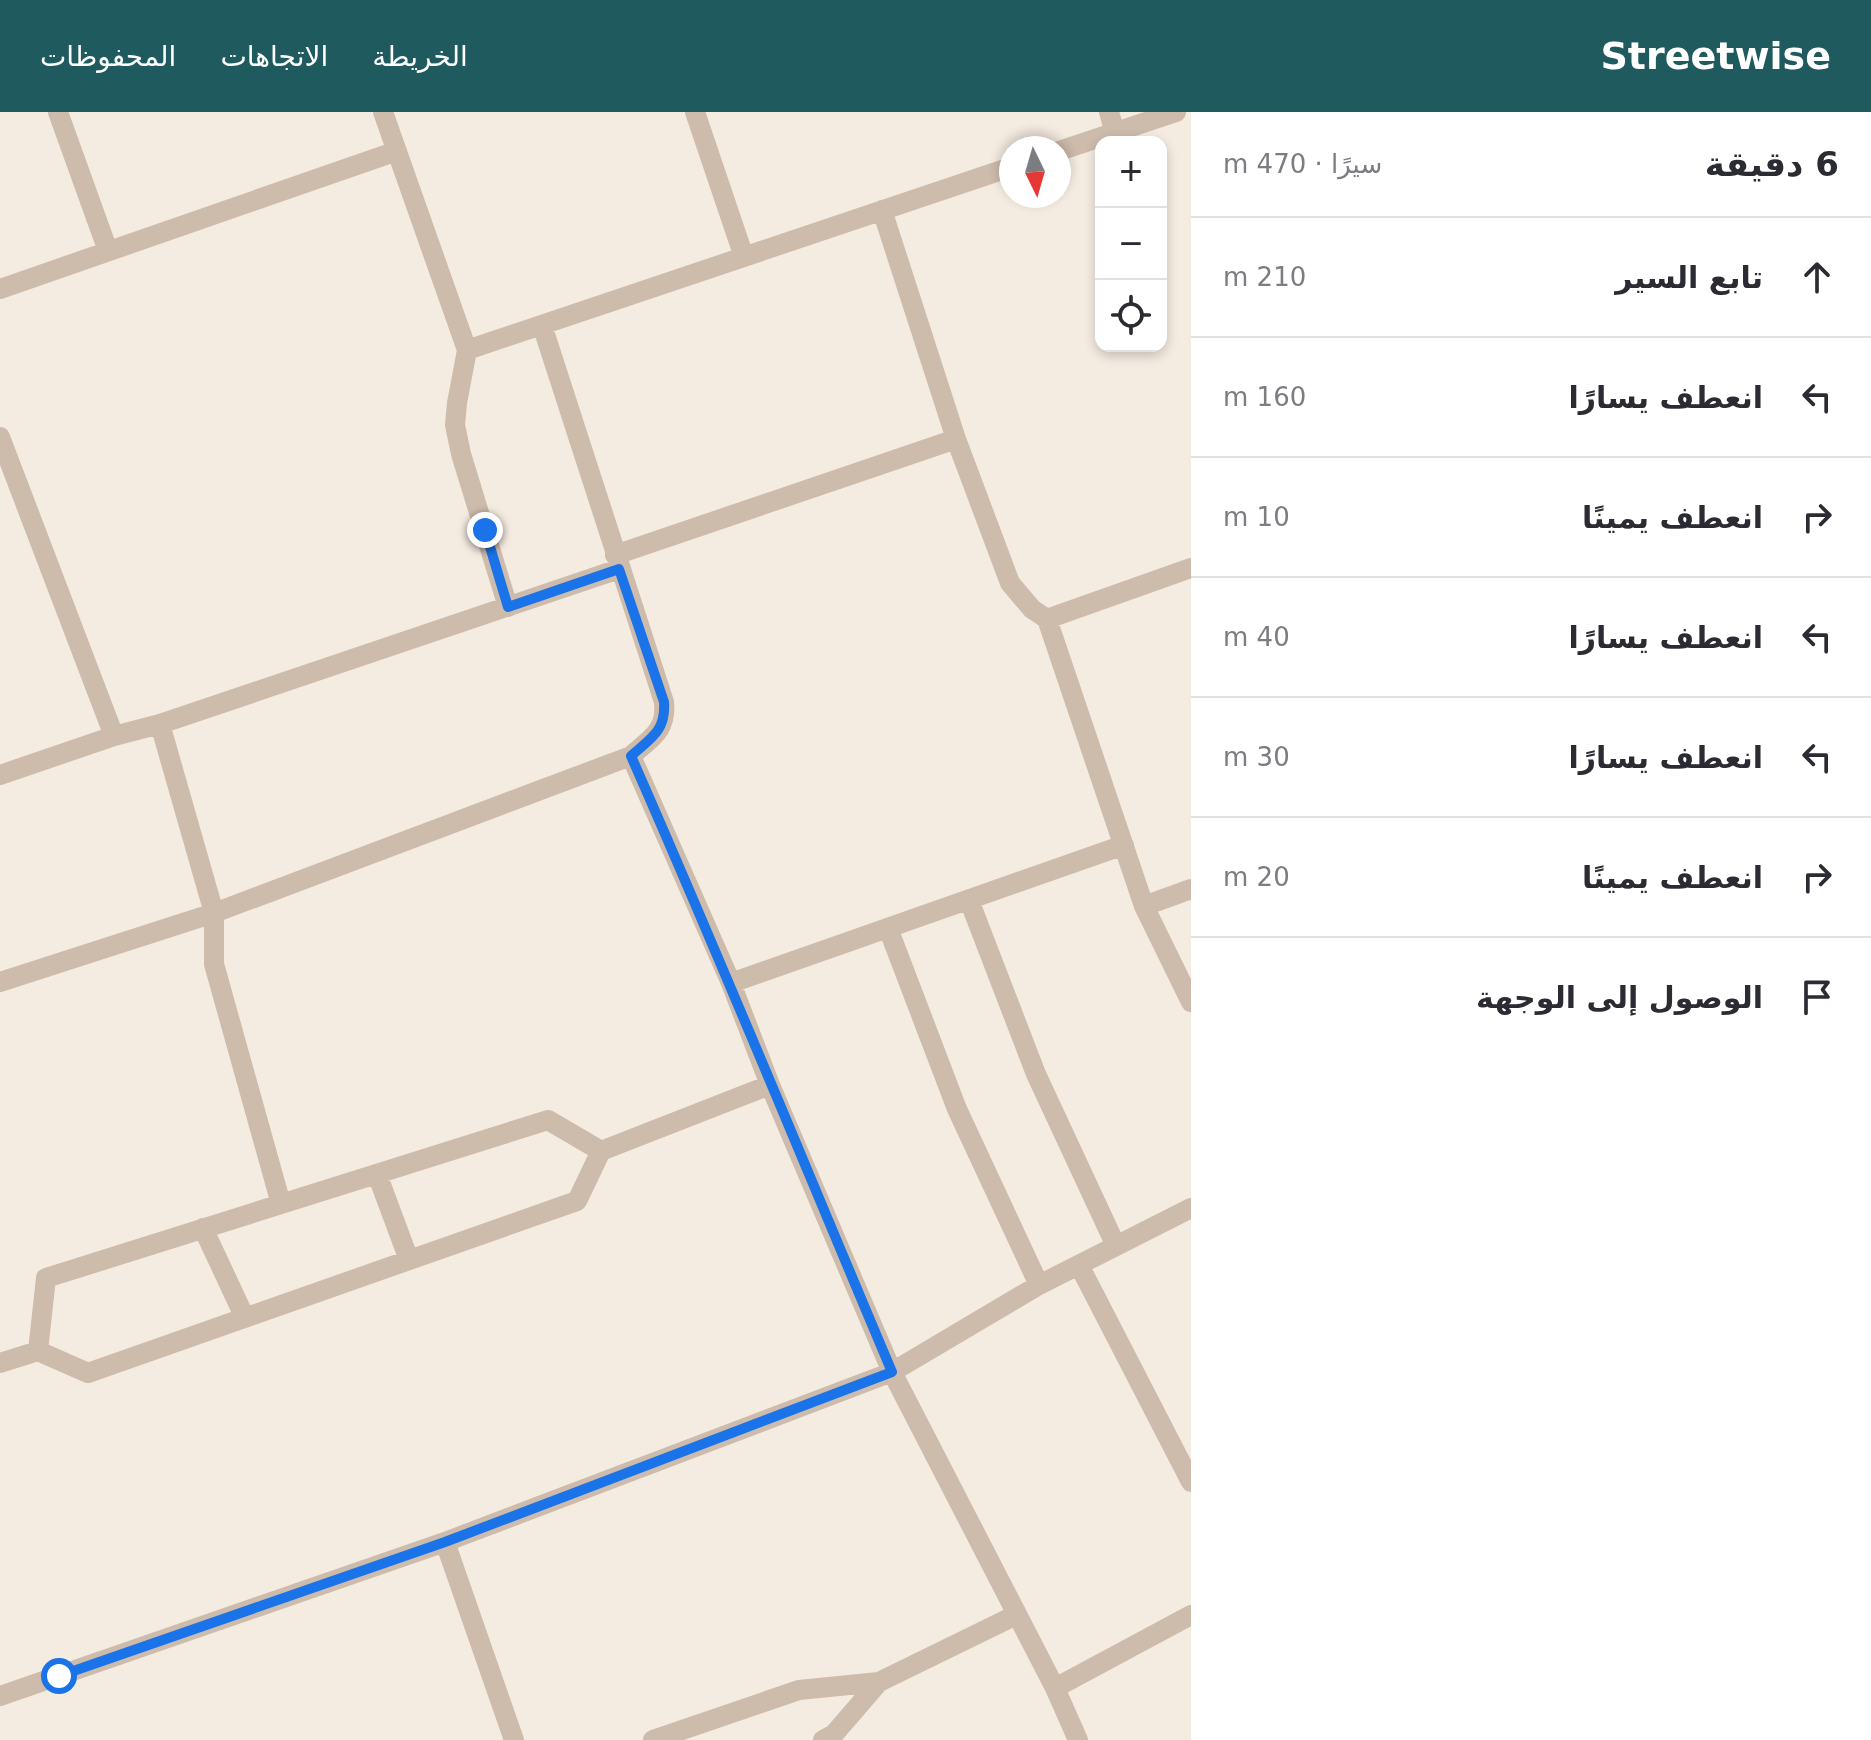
<!DOCTYPE html>
<html lang="ar">
<head>
<meta charset="utf-8">
<style>
	body { margin:0; font-family:"DejaVu Sans","Noto Naskh Arabic",sans-serif; background:#f7f7f7; color:#2b2b33; direction:rtl }
	.controls { position:absolute; right:24px; top:24px; display:grid; overflow:hidden; border-radius:16px; box-shadow:0 4px 12px #0003 }
	.controls button { width:72px; height:72px; display:grid; place-items:center; padding:0; border:0; border-bottom:2px solid #e1e1e2; background:#fff; color:#2b2b33; font:40px sans-serif }
	.compass { position:absolute; left:999px; top:24px; width:72px; height:72px; border-radius:50%; background:#fff; box-shadow:0 4px 12px #0003; rotate:175deg }
	.stop { position:absolute; width:24px; height:24px; margin:-18px; border:6px solid #1a73e8; border-radius:50%; background:#fff }
	.stop.end { background:#1a73e8; border-color:#fff; box-shadow:0 2px 8px #0008 }
	.list { margin:0; padding:0; list-style:none }
	h2 { display:flex; justify-content:space-between; align-items:center; height:104px; margin:0; padding:0 32px; font-size:34px }
	h2 small { font-size:26px; font-weight:400; color:#7c7c81 }
	.list li { display:grid; grid-template-columns:52px 1fr auto; gap:24px; align-items:center; box-sizing:border-box; height:120px; padding:0 32px; border-top:2px solid #e1e1e2 }
	.list b { display:block; font-size:30px; white-space:nowrap }
	.list em { font-size:26px; font-style:normal; color:#7c7c81 }
	.icon { flex:none; width:44px; height:44px; fill:none; stroke:currentColor; stroke-width:2; stroke-linecap:round; stroke-linejoin:round }
	.map { position:relative; flex:none; width:1191px; height:1628px; overflow:hidden; direction:ltr }
	header { display:flex; align-items:center; gap:48px; box-sizing:border-box; height:112px; padding:0 40px; background:#1f5a5e; color:#fff }
	header strong { font-size:38px }
	nav { display:flex; gap:44px; margin-inline-start:auto; font-size:28px }
	main { display:flex }
	aside { flex:1; background:#fff }
	.map>svg:first-child { display:block }
	.lines { fill:none; stroke-linecap:round; stroke-linejoin:round }
	.street { stroke:#cdbbac; stroke-width:20 }
	.route { stroke:#1a73e8; stroke-width:10 }
</style>
</head>
<body>
<header>
<strong>Streetwise</strong>
<nav><a>الخريطة</a><a>الاتجاهات</a><a>المحفوظات</a></nav>
</header>
<main>
<aside>
<h2>6 دقيقة<small>سيرًا · 470 m</small></h2>
<ul class="list">
<li><svg class="icon" aria-label="ahead" viewBox="0 0 24 24"><path d="M12 20V5M6 11l6-6 6 6"/></svg><div><b>تابع السير</b></div><em>210 m</em></li>
<li><svg class="icon" aria-label="left" viewBox="0 0 24 24"><path d="M17 20v-9H6M10 6l-5 5 5 5"/></svg><div><b>انعطف يسارًا</b></div><em>160 m</em></li>
<li><svg class="icon" aria-label="right" viewBox="0 0 24 24"><path d="M7 20v-9h11M14 6l5 5-5 5"/></svg><div><b>انعطف يمينًا</b></div><em>10 m</em></li>
<li><svg class="icon" aria-label="left" viewBox="0 0 24 24"><path d="M17 20v-9H6M10 6l-5 5 5 5"/></svg><div><b>انعطف يسارًا</b></div><em>40 m</em></li>
<li><svg class="icon" aria-label="left" viewBox="0 0 24 24"><path d="M17 20v-9H6M10 6l-5 5 5 5"/></svg><div><b>انعطف يسارًا</b></div><em>30 m</em></li>
<li><svg class="icon" aria-label="right" viewBox="0 0 24 24"><path d="M7 20v-9h11M14 6l5 5-5 5"/></svg><div><b>انعطف يمينًا</b></div><em>20 m</em></li>
<li><svg class="icon" aria-label="arrive" viewBox="0 0 24 24"><path d="M6 21V4h12l-3 4 3 4H6"/></svg><div><b>الوصول إلى الوجهة</b></div></li>
</ul>
</aside>
<div class="map">
<svg width="1191" height="1628" viewBox="0 0 1191 1628">
	<rect width="100%" height="100%" fill="#f4ebe1"/>
	<g class="lines">
		<path class="street" d="M58 0 108 139
			M383 0 467 238 1011 55
			M695 0 744 145
			M1109 0 1115 21
			M1059 39 1176 0
			M882 98 956 327 1010 471 1032 497 1047 507
			M0 177 397 39
			M542 213 664 590C667 619 651 626 631 644
			M467 238 457 291 455 313 461 342 508 495
			M0 325 114 624
			M615 443 956 327
			M1191 456 1047 507 1144 794 1191 890
			M160 612 214 801V852L281 1092
			M0 663 114 624 160 612 619 457
			M969 788 1036 962 1116 1134
			M1144 794 1191 777
			M888 816 957 997 1039 1173
			M0 870 214 801 631 644 731 871 770 973 892 1260 1055 1576 1078 1628
			M731 871 1124 733
			M377 1062 409 1148
			M203 1116 245 1206
			M1079 1153 1191 1370
			M38 1239 46 1166 548 1008 601 1039
			M0 1251 38 1239 88 1261 577 1089 601 1039 770 973
			M445 1430 514 1628
			M1055 1576 1191 1503
			M0 1584 445 1430 892 1260 1039 1173 1191 1096
			M653 1628 799 1578 879 1570 1016 1503
			M823 1628 834 1622 879 1570"/>
	</g>
	<g class="lines">
		<path class="route" d="M59 1564 445 1430 892 1260C805 1054 721 848 631 644 651 626 666 619 664 590L619 457 508 495 485 418"/>
	</g>
</svg>
<div class="controls">
<button>+</button>
<button>−</button>
<button><svg class="icon" aria-label="locate" viewBox="0 0 24 24"><circle cx="12" cy="12" r="6"/><path d="M12 2v4M12 18v4M2 12h4M18 12h4"/></svg></button>
</div>
<svg class="compass" viewBox="-18 -18 36 36"><path d="M0-13l5 13h-10z" fill="#e53935"/><path d="M0 13l5-13h-10z" fill="#7c7c81"/></svg>
<div class="stop" style="left:59px;top:1564px"></div>
<div class="stop end" style="left:485px;top:418px"></div>
</div>
</main>
</body>
</html>
